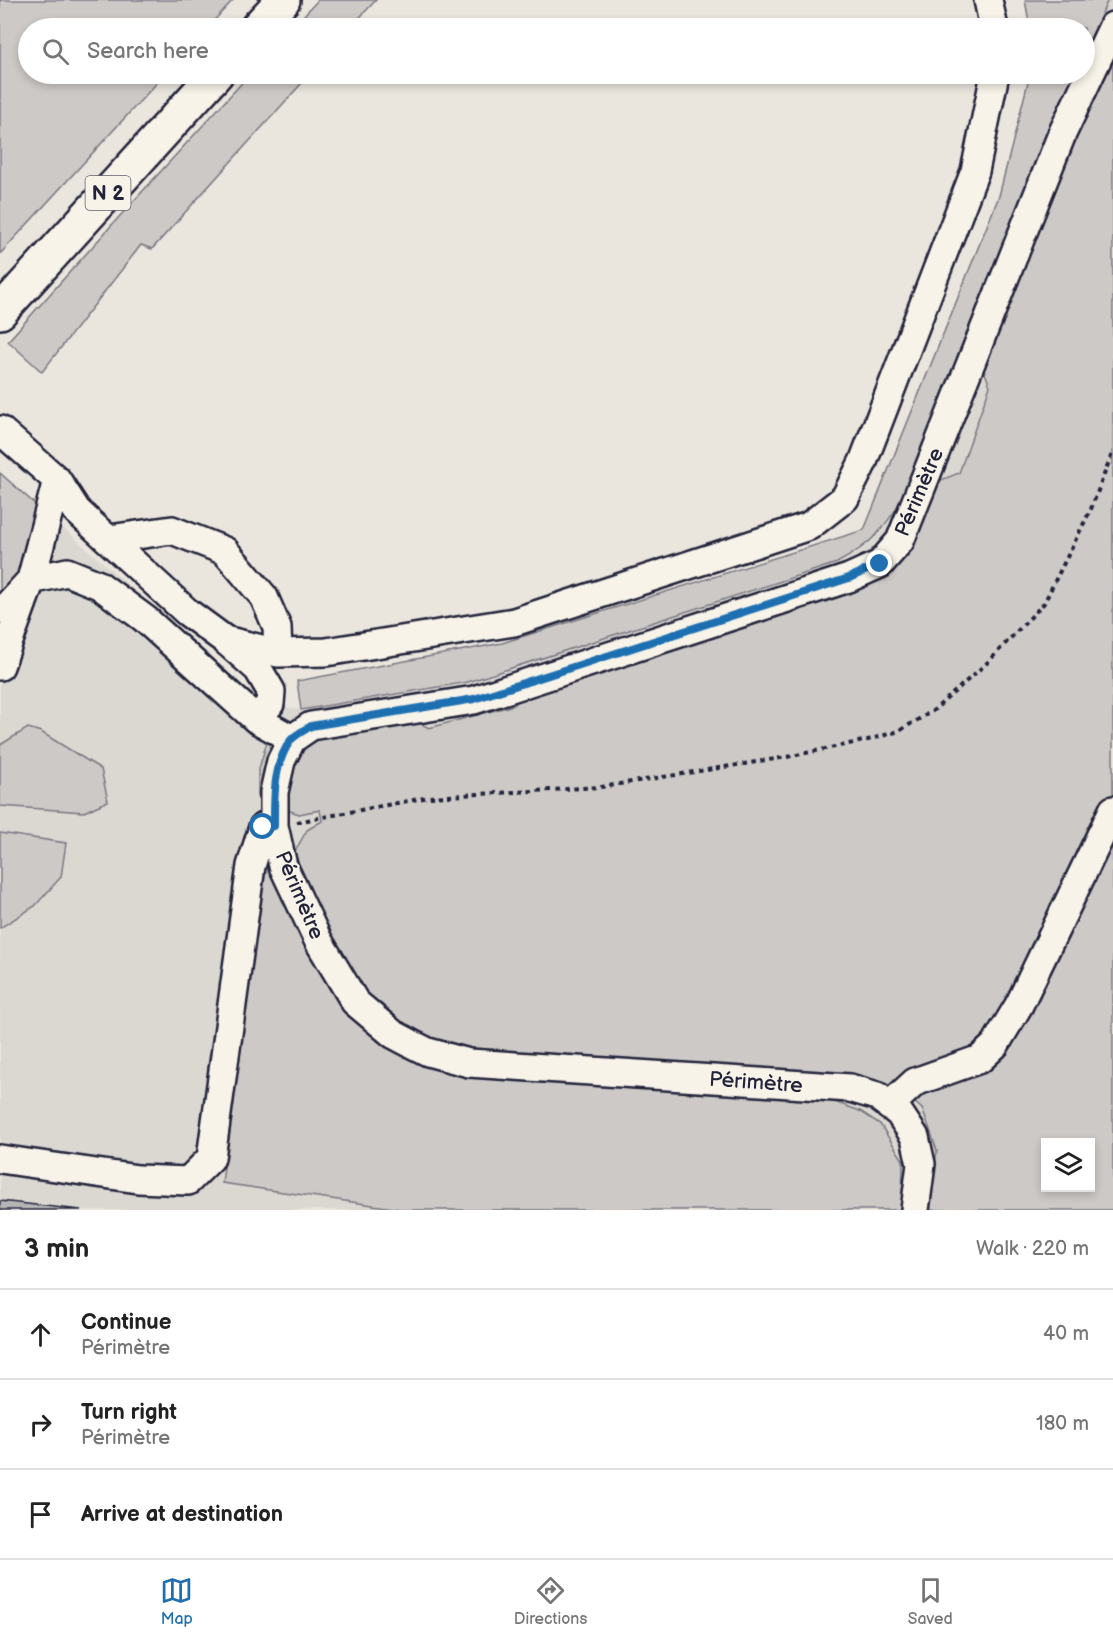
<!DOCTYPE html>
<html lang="en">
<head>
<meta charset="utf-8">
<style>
	body { margin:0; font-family:"Balsamiq Sans",sans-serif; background:#f6f6f6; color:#222 }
	.controls { position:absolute; right:18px; bottom:18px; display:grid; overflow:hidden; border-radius:0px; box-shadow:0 3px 9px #0003 }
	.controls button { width:54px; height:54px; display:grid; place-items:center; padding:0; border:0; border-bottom:2px solid #e0e0e0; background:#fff; color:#222; font:30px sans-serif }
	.stop { position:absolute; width:18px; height:18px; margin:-14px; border:4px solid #1f6fb2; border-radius:50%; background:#fff }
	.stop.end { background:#1f6fb2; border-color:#fff; box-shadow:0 2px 6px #0008 }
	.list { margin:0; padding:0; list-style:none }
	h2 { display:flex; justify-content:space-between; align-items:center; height:78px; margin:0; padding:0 24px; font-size:26px }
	h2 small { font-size:20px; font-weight:400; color:#767676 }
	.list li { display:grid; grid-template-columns:39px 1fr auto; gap:18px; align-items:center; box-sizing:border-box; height:90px; padding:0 24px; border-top:2px solid #e0e0e0 }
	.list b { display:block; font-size:22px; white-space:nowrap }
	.list p { margin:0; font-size:20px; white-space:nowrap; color:#767676 }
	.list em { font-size:20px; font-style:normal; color:#767676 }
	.icon { flex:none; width:33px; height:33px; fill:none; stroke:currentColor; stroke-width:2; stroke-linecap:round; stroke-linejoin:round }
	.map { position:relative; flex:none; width:1113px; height:1210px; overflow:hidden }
	.search { position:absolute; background:#fff; box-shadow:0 3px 9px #0003; left:18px; right:18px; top:18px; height:66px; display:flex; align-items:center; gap:15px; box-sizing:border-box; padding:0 21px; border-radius:33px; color:#767676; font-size:22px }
	.sheet { height:348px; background:#fff }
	nav { display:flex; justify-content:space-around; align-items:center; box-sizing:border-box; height:84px; border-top:2px solid #e0e0e0; background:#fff; font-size:16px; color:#767676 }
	nav a { display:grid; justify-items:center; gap:3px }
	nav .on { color:#1f6fb2 }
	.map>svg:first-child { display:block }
	.built { fill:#dbd8d2; fill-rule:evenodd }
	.green { fill:#cdc9c6; stroke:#787680; stroke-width:1.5; fill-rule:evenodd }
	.building { fill:#b8b6b5; stroke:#22223b; stroke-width:1.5 }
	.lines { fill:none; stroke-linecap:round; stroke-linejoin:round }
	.minor-casing { stroke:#22223b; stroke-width:32 }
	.major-casing { stroke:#22223b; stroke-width:38 }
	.path { stroke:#22223b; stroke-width:4; stroke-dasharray:4.5 4.5; stroke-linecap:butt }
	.minor { stroke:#f7f3e8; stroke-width:27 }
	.major { stroke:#f7f3e8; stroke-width:33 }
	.route { stroke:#1f6fb2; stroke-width:8 }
	.labels { text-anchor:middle; stroke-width:4.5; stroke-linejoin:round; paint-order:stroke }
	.shield { fill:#f7f3e8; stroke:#62616f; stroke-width:1.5 }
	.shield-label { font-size:20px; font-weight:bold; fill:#22223b }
	.street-label { font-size:21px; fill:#22223b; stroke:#f7f3e8 }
</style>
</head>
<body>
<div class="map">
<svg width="1113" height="1210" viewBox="0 0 1113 1210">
	<rect width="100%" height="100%" fill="#eae6de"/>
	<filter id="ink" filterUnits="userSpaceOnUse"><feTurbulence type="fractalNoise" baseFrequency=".0167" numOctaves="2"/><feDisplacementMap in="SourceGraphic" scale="12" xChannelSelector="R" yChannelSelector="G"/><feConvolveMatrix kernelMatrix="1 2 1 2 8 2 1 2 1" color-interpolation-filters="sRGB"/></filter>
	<g filter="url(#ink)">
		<path class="built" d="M1108 0H1113V1210H0V473L256 696 264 702 301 710 469 682 837 563 858 552 884 528 904 497 1047 132 1074 74H1084L1085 50ZM1046 1142H1090V1188H1046Z"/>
		<path class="green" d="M0 0H233L207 28H28V74H165L0 254Z
			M318 0H376L350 28H292Z
			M1025 0H1108L1085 50 1084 28H1030Z
			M1113 55V1210H927L937 1151 930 1130 922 1109 911 1099 881 1081 474 1053 427 1044 394 1025 349 975 294 853 307 830 322 821 320 810 299 814 287 810 292 768 298 756 308 745 332 733 410 718 429 728 514 705 528 690 859 587 936 482 959 473 990 386 983 368 1088 104ZM1046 1142H1090V1188H1046Z
			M250 74H310L152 249 141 245 42 372 8 341 119 217Z
			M1030 74H1074L1047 132 904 497C883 530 872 544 837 563L468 682 301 710 297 681 502 643 864 530 999 196Z
			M0 473 36 505 18 573 0 622Z
			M28 728 41 732 101 769 108 801 84 812 0 806V745Z
			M269 735 275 742 258 799V772Z
			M0 833 66 843 61 877 35 906 0 928Z
			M264 865 273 871 413 1058 446 1071 829 1100 860 1111 880 1124 903 1160 902 1210H407L222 1183Z"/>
		<path class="building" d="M0 1201 81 1210H0Z"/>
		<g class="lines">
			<defs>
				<path id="minor" d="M988 0 994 28
					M0 430 57 480 77 511 187 612 225 640 258 669 271 691 270 704 256 719
					M109 539 172 530 225 551 264 597 277 627 278 653
					M0 609 7 606 31 580 67 572 99 585 145 619 256 719 292 739
					M225 640 278 653 326 652 514 622 809 526 845 498 863 462 975 171 995 74
					M0 666 31 580 57 480
					M889 1106 915 1082 980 1059 995 1045 1019 1005 1113 810
					M0 1159 138 1179 188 1181 211 1158 251 866 263 827 274 826
					M915 1210 921 1164 915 1137 899 1113 877 1096 850 1088 469 1063 428 1052 410 1043 393 1034 355 1002 318 940 283 866 274 826V792L281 761 292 739 311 726 474 700 849 578 880 564 900 541 1062 134 1113 26"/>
				<path id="major" d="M257 28 283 0
					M0 312 216 74"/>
			</defs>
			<use href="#minor" class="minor-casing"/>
			<use href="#major" class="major-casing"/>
			<path class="path" d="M297 822 429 797 601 787 787 757 868 740 899 731 934 710 988 662 1044 603 1091 509 1113 451"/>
			<use href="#minor" class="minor"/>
			<use href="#major" class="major"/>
		</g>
	</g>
	<g class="lines" filter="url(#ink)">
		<path class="route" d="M263 827 274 826C274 798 273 764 291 740 296 734 305 730 311 726L474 699 849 578 880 564"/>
	</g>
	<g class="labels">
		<rect class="shield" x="85.5" y="176" width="45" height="34" rx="4.5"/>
		<g class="shield-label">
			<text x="108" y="200">N 2</text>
		</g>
		<g class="street-label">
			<text transform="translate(919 492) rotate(-67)" y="7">Périmètre</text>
			<text transform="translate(300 895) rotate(67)" y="7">Périmètre</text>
			<text transform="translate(756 1082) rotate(4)" y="7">Périmètre</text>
		</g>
	</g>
</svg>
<div class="controls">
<button><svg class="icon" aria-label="layers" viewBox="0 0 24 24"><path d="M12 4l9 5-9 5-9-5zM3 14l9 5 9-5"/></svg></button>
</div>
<div class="stop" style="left:263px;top:827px"></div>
<div class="stop end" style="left:880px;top:564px"></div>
<div class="search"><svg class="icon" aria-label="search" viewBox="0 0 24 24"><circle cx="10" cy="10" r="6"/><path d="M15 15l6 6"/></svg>Search here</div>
</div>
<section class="sheet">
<h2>3 min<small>Walk · 220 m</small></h2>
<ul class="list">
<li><svg class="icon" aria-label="ahead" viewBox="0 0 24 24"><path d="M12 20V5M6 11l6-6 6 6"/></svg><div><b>Continue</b><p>Périmètre</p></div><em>40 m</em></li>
<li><svg class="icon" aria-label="right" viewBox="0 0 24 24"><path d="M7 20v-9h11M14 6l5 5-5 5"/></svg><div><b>Turn right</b><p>Périmètre</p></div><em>180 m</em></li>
<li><svg class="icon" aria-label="arrive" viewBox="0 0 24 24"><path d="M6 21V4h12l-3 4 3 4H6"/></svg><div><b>Arrive at destination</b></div></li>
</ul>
</section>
<nav>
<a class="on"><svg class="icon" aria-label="map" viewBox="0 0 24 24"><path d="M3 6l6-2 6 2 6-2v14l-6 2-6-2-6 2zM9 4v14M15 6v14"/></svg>Map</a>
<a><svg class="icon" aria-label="directions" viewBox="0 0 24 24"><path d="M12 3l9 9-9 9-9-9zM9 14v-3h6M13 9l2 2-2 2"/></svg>Directions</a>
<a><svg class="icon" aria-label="saved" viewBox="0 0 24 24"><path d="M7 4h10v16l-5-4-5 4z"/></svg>Saved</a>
</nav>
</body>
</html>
